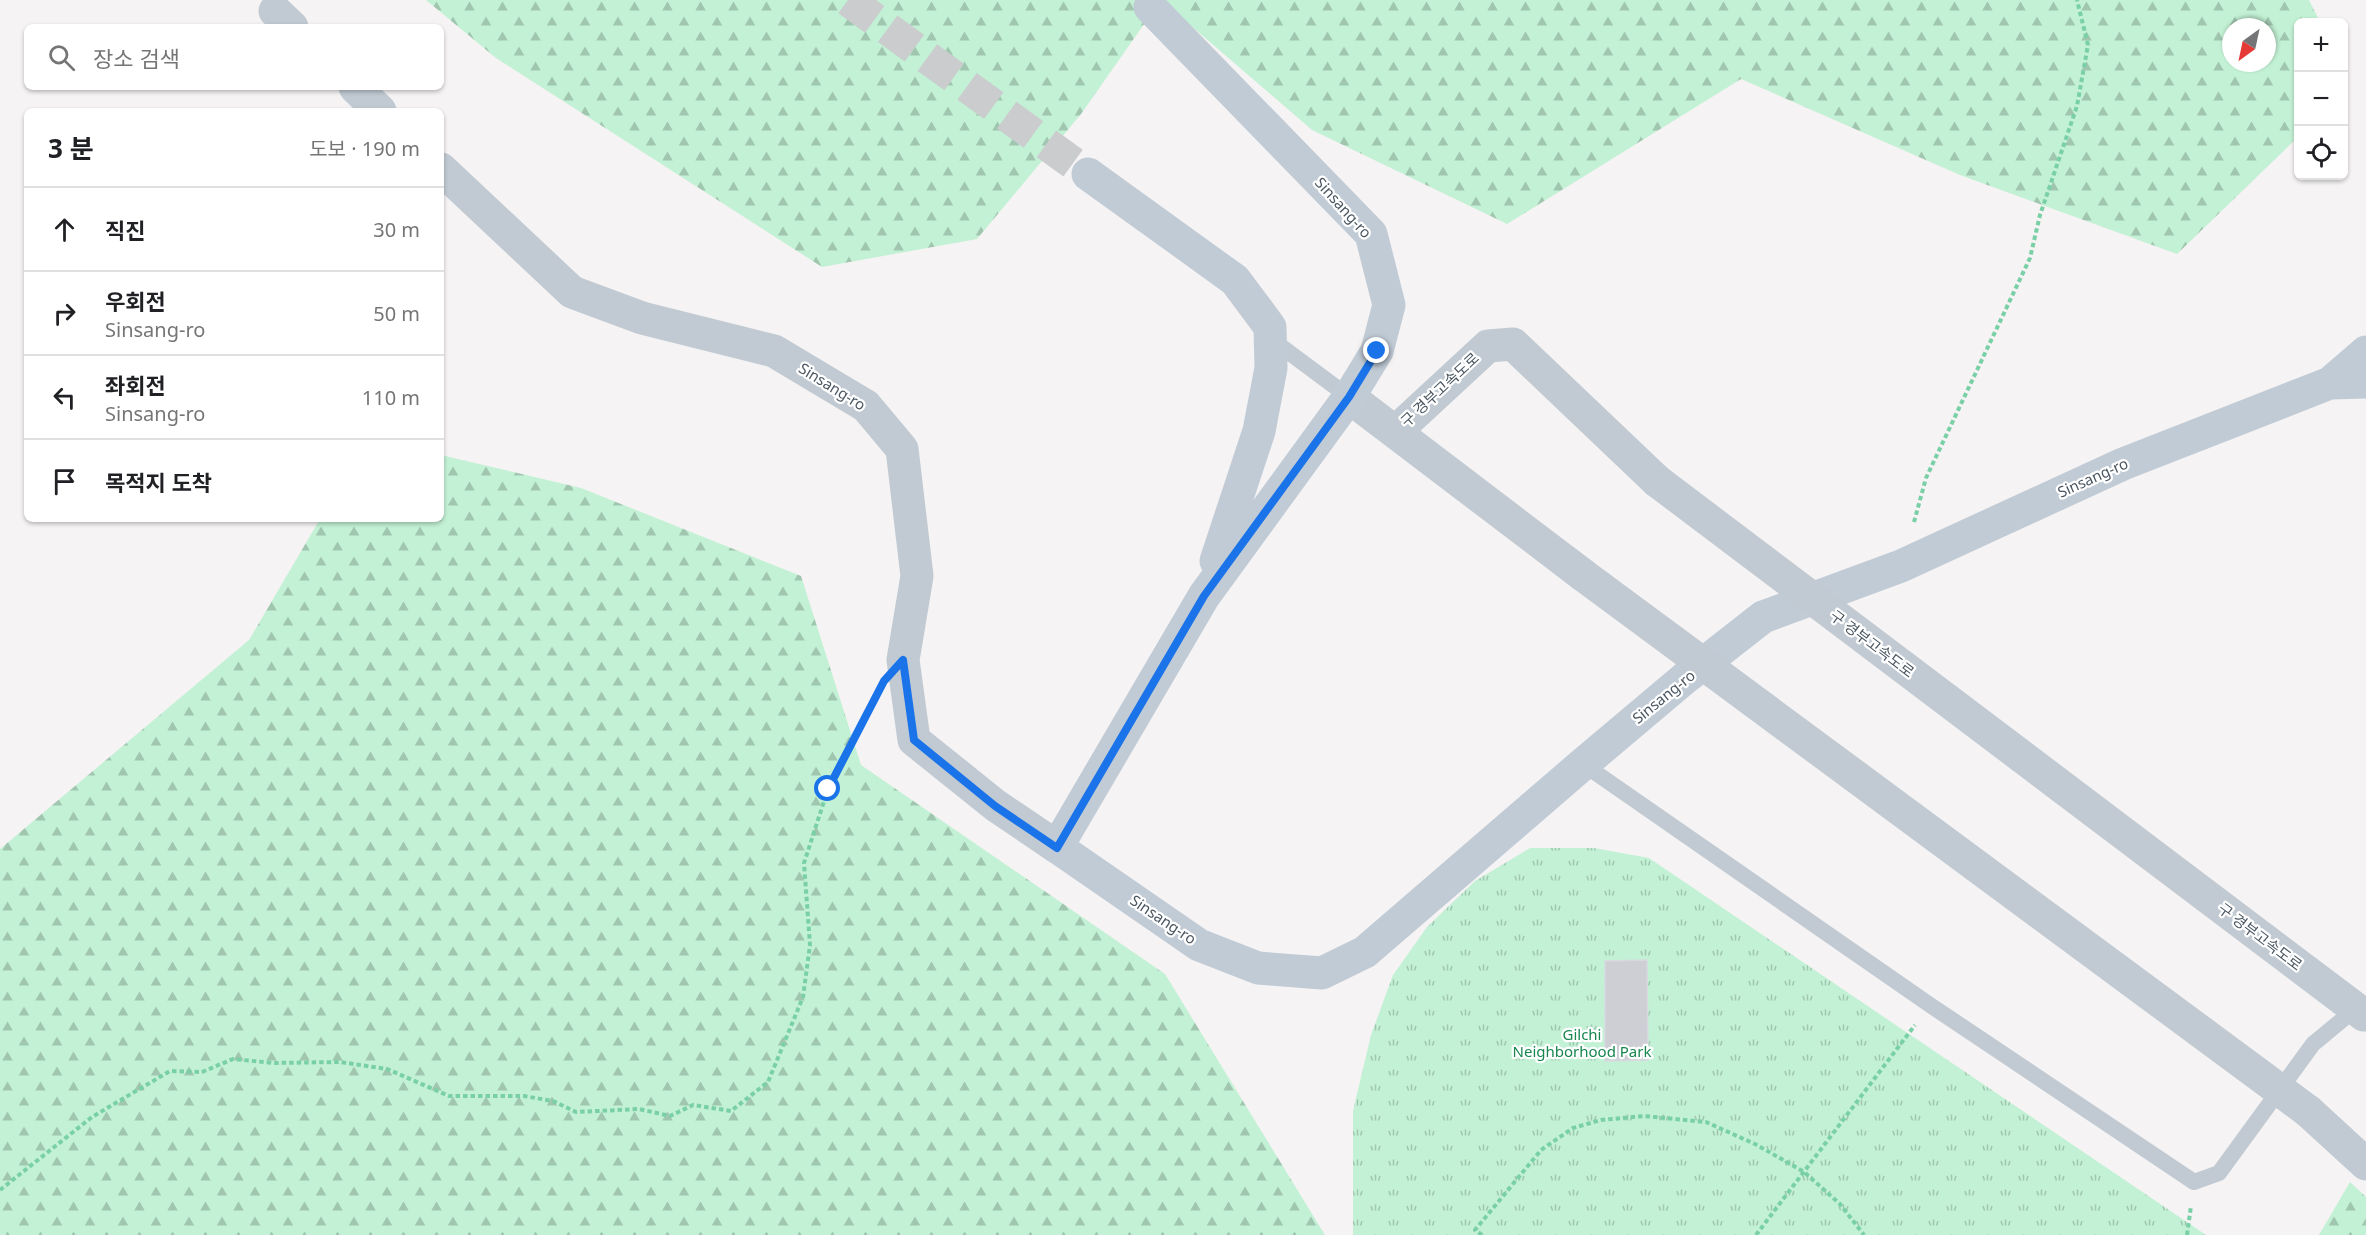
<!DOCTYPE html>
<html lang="ko">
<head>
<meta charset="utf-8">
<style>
	body { margin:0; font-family:"Noto Sans","Noto Sans KR",sans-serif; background:#f6f6f6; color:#202124 }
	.controls { position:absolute; right:18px; top:18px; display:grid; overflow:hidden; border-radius:9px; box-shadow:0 2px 4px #0004 }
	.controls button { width:54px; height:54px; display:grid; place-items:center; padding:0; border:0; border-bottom:2px solid #e0e0e0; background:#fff; color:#202124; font:30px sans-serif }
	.compass { position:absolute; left:2222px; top:18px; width:54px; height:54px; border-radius:50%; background:#fff; box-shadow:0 2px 4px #0004; rotate:213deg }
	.stop { position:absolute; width:18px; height:18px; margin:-14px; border:4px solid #1a73e8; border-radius:50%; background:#fff }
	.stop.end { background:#1a73e8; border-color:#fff; box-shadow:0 2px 6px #0008 }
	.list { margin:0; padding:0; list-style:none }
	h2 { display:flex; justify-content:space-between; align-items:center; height:78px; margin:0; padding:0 24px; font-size:26px }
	h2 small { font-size:20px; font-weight:400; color:#757577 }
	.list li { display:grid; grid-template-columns:39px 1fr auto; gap:18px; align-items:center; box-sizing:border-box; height:84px; padding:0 24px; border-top:2px solid #e0e0e0 }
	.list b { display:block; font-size:22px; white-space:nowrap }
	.list p { margin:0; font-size:20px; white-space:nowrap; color:#757577 }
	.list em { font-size:20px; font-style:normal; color:#757577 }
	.icon { flex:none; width:33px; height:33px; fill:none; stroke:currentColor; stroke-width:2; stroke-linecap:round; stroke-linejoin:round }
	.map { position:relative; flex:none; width:2366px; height:1235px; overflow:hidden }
	.search { position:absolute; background:#fff; box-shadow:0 2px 4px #0004; left:24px; top:24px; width:420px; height:66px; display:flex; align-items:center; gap:15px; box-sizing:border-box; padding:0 21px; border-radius:9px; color:#757577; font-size:22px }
	.panel { position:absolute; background:#fff; box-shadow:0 2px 4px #0004; left:24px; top:108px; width:420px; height:414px; border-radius:9px }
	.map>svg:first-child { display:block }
	.forest { fill:url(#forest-firs); fill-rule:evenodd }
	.park { fill:url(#park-tufts) }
	.building { fill:#cdcfd5; stroke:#d7d9de; stroke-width:1.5 }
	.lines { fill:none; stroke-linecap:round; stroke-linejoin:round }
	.secondary-tunnel { stroke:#caccce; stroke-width:33; stroke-dasharray:33 16; stroke-linecap:butt }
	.path { stroke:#7ad0a6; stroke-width:4; stroke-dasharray:4.5 3; stroke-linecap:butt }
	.lane { stroke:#c1cad2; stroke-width:16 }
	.street { stroke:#c1cad2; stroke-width:33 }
	.secondary { stroke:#c1cbd6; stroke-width:33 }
	.street-bridge { stroke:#c1cad2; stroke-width:33 }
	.route { stroke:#1a73e8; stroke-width:8 }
	.labels { text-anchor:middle; stroke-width:4.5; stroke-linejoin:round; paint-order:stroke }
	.street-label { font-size:15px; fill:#4a5661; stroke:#fff }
	.park-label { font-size:15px; fill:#17864f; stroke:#fff }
</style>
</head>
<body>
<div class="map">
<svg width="2366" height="1235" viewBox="0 0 2366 1235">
	<defs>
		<pattern id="forest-firs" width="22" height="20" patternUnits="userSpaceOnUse" patternTransform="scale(1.5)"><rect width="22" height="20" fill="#c3f1d5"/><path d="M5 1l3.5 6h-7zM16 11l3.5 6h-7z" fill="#a0c6b0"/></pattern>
		<pattern id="park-tufts" width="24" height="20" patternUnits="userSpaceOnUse" patternTransform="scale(1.5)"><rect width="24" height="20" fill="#c3f1d5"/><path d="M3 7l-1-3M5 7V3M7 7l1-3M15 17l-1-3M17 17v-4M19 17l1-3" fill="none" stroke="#a0c6b0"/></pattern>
	</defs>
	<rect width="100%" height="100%" fill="#f5f3f3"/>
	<path class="forest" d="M426 0H1161L1081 114 977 239 822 267 496 58Z
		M1161 0H2309L2320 22H2298V137L2177 254 1960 175 1741 79 1507 224 1312 130ZM2231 27H2267V63H2231Z
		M441 455 581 488 801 576 861 765 1165 974 1325 1235H0V849L249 640 320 519H441Z
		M2350 1182 2366 1197V1235H2319Z"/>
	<path class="park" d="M1530 848H1594L1649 858 2206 1235H1353V1111L1371 1035 1393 975 1427 927 1475 881Z"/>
	<path class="building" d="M1647 960 1648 1060 1605 1061V961Z"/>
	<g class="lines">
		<path class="secondary-tunnel" d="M848 0 1088 174"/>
		<path class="path" d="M1914 522 1926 478 2030 258 2040 215 2077 106 2088 45 2077 0
			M0 1190 92 1117 170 1071 202 1072 233 1059 273 1063 340 1062 387 1069 449 1096H524L553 1101 576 1112 639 1109 670 1116 693 1105 731 1111 768 1082 803 997 810 945 804 863 828 789 872 704
			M1482 1235 1475 1230 1541 1150 1573 1128 1601 1120 1644 1116 1706 1122 1757 1145 1804 1172 1840 1204 1864 1235
			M1756 1235 1915 1025
			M2187 1235 2191 1206"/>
		<path class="lane" d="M1271 339 1349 397
			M1583 764 1930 1005 2194 1182 2219 1173 2313 1044 2359 1006"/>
		<path class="street" d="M275 11 292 27
			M355 87 380 111
			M441 169 572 292 642 318 774 351 866 406 902 449 917 576 903 660 914 740 995 805 1057 847
			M1349 397 1583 575
			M1395 432 1488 346 1513 344 1657 481
			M2308 1111 2366 1164"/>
		<path class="secondary" d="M1150 7 1371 234 1389 305 1377 351 1349 397 1204 596 1057 847 1199 945 1258 968 1322 973 1365 952 1583 764 1685 678 1763 617 1901 566 2123 464 2330 383 2366 382
			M1088 174 1235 280 1270 327 1271 368 1259 431 1216 561
			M2330 383 2366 352"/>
		<path class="street-bridge" d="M1657 481 2364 1015
			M1583 575 2308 1111"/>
	</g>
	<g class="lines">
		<path class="route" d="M828 789 884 681 903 660 914 740 995 806 1057 848 1204 596 1349 397 1377 351"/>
	</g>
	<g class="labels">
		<g class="street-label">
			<text transform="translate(1343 208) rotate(48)" y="5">Sinsang-ro</text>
			<text transform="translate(832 387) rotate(32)" y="5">Sinsang-ro</text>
			<text transform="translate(1440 390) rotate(-43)" y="5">구 경부고속도로</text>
			<text transform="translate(2093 478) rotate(-24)" y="5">Sinsang-ro</text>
			<text transform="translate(1872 644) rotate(37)" y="5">구 경부고속도로</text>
			<text transform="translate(1664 697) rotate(-39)" y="5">Sinsang-ro</text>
			<text transform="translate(1163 920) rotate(34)" y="5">Sinsang-ro</text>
			<text transform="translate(2260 937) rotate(37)" y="5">구 경부고속도로</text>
		</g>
		<g class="park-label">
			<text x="1582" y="1040">Gilchi<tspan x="1582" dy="17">Neighborhood Park</tspan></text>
		</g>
	</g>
</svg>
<div class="controls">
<button>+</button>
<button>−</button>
<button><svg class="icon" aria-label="locate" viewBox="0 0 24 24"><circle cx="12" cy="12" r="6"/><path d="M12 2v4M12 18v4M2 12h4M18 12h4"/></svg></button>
</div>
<svg class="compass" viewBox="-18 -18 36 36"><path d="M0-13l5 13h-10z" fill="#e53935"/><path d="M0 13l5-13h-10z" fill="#757577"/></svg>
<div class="stop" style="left:828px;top:789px"></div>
<div class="stop end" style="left:1377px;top:351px"></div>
<div class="search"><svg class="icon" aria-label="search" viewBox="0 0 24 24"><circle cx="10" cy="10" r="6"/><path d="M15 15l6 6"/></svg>장소 검색</div>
<section class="panel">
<h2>3 분<small>도보 · 190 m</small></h2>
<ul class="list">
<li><svg class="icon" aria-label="ahead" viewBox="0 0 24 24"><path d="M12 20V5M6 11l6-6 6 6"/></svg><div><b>직진</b></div><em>30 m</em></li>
<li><svg class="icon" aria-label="right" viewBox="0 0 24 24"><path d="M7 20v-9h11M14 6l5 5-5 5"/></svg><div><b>우회전</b><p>Sinsang-ro</p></div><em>50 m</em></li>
<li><svg class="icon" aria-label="left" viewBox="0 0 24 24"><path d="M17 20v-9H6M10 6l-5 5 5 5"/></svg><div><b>좌회전</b><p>Sinsang-ro</p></div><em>110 m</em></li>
<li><svg class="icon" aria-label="arrive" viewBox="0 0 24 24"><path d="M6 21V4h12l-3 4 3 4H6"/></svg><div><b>목적지 도착</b></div></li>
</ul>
</section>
</div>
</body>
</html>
